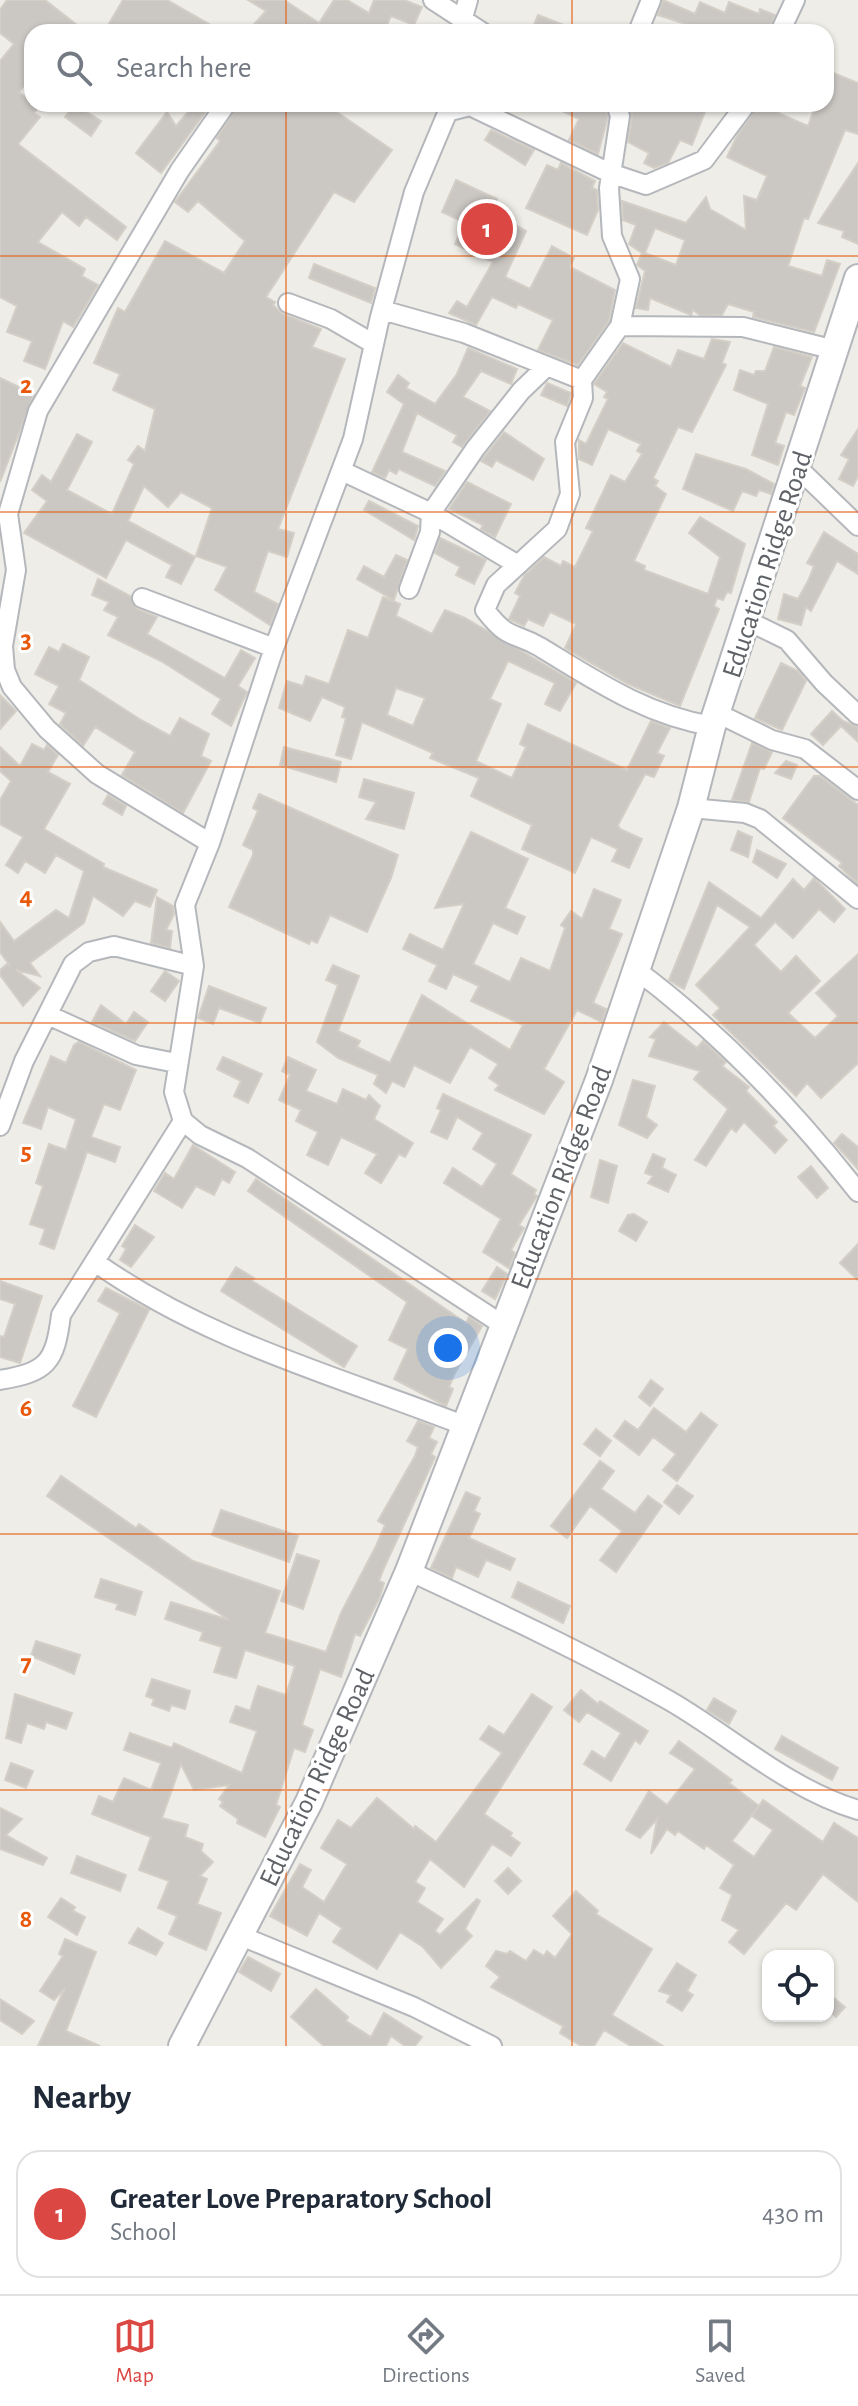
<!DOCTYPE html>
<html lang="en">
<head>
<meta charset="utf-8">
<style>
	body { margin:0; font-family:"Alegreya Sans",sans-serif; background:#f2f2f3; color:#1f2937 }
	.controls { position:absolute; right:24px; bottom:24px; display:grid; overflow:hidden; border-radius:16px; box-shadow:0 2px 6px #0004 }
	.controls button { width:72px; height:72px; display:grid; place-items:center; padding:0; border:0; border-bottom:2px solid #e0e1e3; background:#fff; color:#1f2937; font:40px sans-serif }
	.you { position:absolute; left:448px; top:1348px; width:28px; height:28px; margin:-20px; border:6px solid #fff; border-radius:50%; background:#1a73e8; box-shadow:0 0 0 12px #1a73e833 }
	.badge { display:grid; place-items:center; width:52px; height:52px; border-radius:50%; background:#db4742; color:#fff; font-size:26px; font-weight:700 }
	.pin { position:absolute; translate:-50% -50%; border:4px solid #fff; box-shadow:0 2px 8px #0006 }
	.list { margin:0; padding:0; list-style:none }
	h2 { display:flex; justify-content:space-between; align-items:center; height:104px; margin:0; padding:0 32px; font-size:34px }
	h2 small { font-size:26px; font-weight:400; color:#747a83 }
	.list li { display:grid; grid-template-columns:52px 1fr auto; gap:24px; align-items:center; box-sizing:border-box; height:128px; margin:0 16px 16px; padding:0 16px; border:2px solid #e0e1e3; border-radius:24px }
	.list b { display:block; font-size:30px; white-space:nowrap }
	.list p { margin:0; font-size:26px; white-space:nowrap; color:#747a83 }
	.list em { font-size:26px; font-style:normal; color:#747a83 }
	.icon { flex:none; width:44px; height:44px; fill:none; stroke:currentColor; stroke-width:2; stroke-linecap:round; stroke-linejoin:round }
	.map { position:relative; flex:none; width:858px; height:2046px; overflow:hidden }
	.search { position:absolute; background:#fff; box-shadow:0 2px 6px #0004; left:24px; right:24px; top:24px; height:88px; display:flex; align-items:center; gap:20px; box-sizing:border-box; padding:0 28px; border-radius:24px; color:#747a83; font-size:30px }
	.sheet { height:248px; background:#fff }
	nav { display:flex; justify-content:space-around; align-items:center; box-sizing:border-box; height:112px; border-top:2px solid #e0e1e3; background:#fff; font-size:22px; color:#747a83 }
	nav a { display:grid; justify-items:center; gap:4px }
	nav .on { color:#db4742 }
	.map>svg:first-child { display:block }
	.building { fill:#cbc8c4; stroke:#d4cfc6; stroke-width:2; fill-rule:evenodd }
	.lines { fill:none; stroke-linecap:round; stroke-linejoin:round }
	.minor-casing { stroke:#b4b7bb; stroke-width:22 }
	.secondary-casing { stroke:#b3b6ba; stroke-width:30 }
	.minor { stroke:#fff; stroke-width:18 }
	.secondary { stroke:#fff; stroke-width:26 }
	.grid { fill:none; stroke:#e8590c; stroke-width:2; stroke-opacity:0.55 }
	.labels { text-anchor:middle; stroke-width:6; stroke-linejoin:round; paint-order:stroke }
	.street-label { font-size:28px; fill:#5f6266; stroke:#fff }
	.grid-label { font-size:26px; text-anchor:middle; font-weight:bold; fill:#e8590c; stroke:#fff; stroke-width:6; stroke-linejoin:round; paint-order:stroke }
</style>
</head>
<body>
<div class="map">
<svg width="858" height="2046" viewBox="0 0 858 2046">
	<rect width="100%" height="100%" fill="#efede7"/>
	<path class="building" d="M7 0H45L86 32H32V76L19 92 38 108 34 113 40 117 18 144 126 227 117 240 86 217 79 226 62 212 38 242 85 269 82 276 98 285 73 327 63 321 45 369 24 361 32 341 7 332 17 306 0 297V61L14 44 0 33V10Z
		M123 0H167L223 32H182L171 26 168 32H104Z
		M248 0H284L319 23 334 0H347L369 13 374 0H404L422 7 414 25 391 16 384 32H247L266 11Z
		M663 0 695 14 700 2 725 13 729 2 759 14 760 9 775 15 768 32H686L689 25 658 15Z
		M538 15 579 31V32H531Z
		M826 70 858 83V134L845 130 808 219 804 218 788 266 822 276 827 260 840 264 814 332 753 317 754 312 728 304 722 315H700L693 310 691 315 650 298 648 310 636 308 645 271 637 265 642 253 629 244 636 225 623 220 622 201 686 223 706 197 710 209 746 230 744 196 757 200 767 176 727 157 736 138 758 104 808 126 816 104H826ZM655 228 685 240 676 265 645 253Z
		M74 104 101 121 91 136 65 117Z
		M195 104H211L161 173 136 153 167 112 176 126Z
		M238 104H325L392 150 354 202 334 192 266 297 275 302 273 305 283 314 321 329 312 347 345 359 278 529 294 533 287 557 268 551 254 592 278 604 270 625 215 590 227 567 196 556 212 508 181 492 168 507 144 486 128 521 195 557 181 584 166 577 172 565 126 540 106 578 24 533 47 501 32 490 42 475 51 482 77 434 92 442 67 490 112 514 134 464 128 460 138 446 145 451 155 409 113 390 120 374 94 363 118 308 125 312 165 241 224 273 245 241 198 201 188 212 175 202 220 141 217 138Z
		M548 104H604L608 117 598 154 569 140 579 119Z
		M629 104H708L692 145 680 140 668 163 654 168 644 163 649 153 628 142 632 117Z
		M491 130 534 150 525 165 485 140Z
		M561 163 595 181 592 188 597 190 598 210 587 235 526 208 547 165 558 170Z
		M858 163V244L842 237 844 231 818 223Z
		M456 180 497 199 489 215 483 212 476 228 442 212Z
		M513 224 526 231 505 277 530 289 552 246 574 258 570 267 615 290 609 321 578 365 538 350 553 320 518 304 516 308 492 297 476 325 449 313 457 301 467 307 493 262 455 244 461 231 501 250Z
		M314 264 375 288 371 303 309 278Z
		M712 339 730 342 722 363 726 365 692 432 678 427 653 478 658 481 655 486 666 494 634 561 645 566 644 570 708 594 720 557 689 533 700 517 745 544 731 593 727 592 723 600 717 598 714 606 719 609 680 706 628 684 565 648 576 624 550 612 543 626 528 619 524 626 509 619 520 596 515 593 524 576 544 557 561 566 563 561 575 567 593 531 586 528 611 475 625 482 642 454 637 451 641 444 608 429 592 465 579 459V440L586 444 608 399 604 397 607 392 594 384 623 343 671 367 678 350 704 359Z
		M774 347 812 357 800 386 805 388 794 415 786 412 775 443 784 446 778 465 752 455 768 404 734 390 740 370 754 375 756 371H765Z
		M468 348 517 369 511 384 481 371 463 397 490 411 462 447 453 442 457 435 417 413 402 452 445 471 435 486 399 469 396 474 389 470 385 478 372 472 404 404 387 392 398 375 409 383 406 388 435 404 457 374Z
		M0 378 34 394 0 482Z
		M547 383 571 393 567 406 541 395Z
		M858 429V476L853 486 839 479 849 459 841 455Z
		M504 432 544 459 533 480 496 460 492 467 481 461Z
		M696 454 746 469 774 484 771 494 759 490 756 496 742 491 733 511 683 489Z
		M467 482 511 504 495 537 481 529 483 525 449 509Z
		M369 501 418 526 414 540 364 510Z
		M824 532 858 554V574L837 561 811 611 806 607 801 625 778 619 784 594 798 599 808 581 814 566 807 563Z
		M440 538 486 560 474 584 456 575 460 567 435 553Z
		M396 555 407 560 394 600 357 579 364 566 384 577Z
		M98 579 130 596 137 609 157 617 147 634 225 678 241 650 255 658 238 686 247 692 231 726 212 714 221 699 161 661 108 635 118 617 104 610 109 602 92 595Z
		M383 597 400 604 396 616 432 634 445 610 465 618 576 683 560 711 545 704 555 683 508 661 490 699 501 704 476 761 512 778 526 747 520 744 528 724 627 770 651 721 670 728 657 753 664 756 654 777 645 774 618 825 620 829 642 839 629 868 612 861 618 849 591 837 575 873 522 849 532 825 471 796 479 778 430 758 433 753 362 722 351 759 336 755 346 718 342 717 345 707 322 697 310 721 279 708 287 681 303 686 306 676 329 684 348 630 368 638ZM396 688 425 698 413 726 387 715Z
		M63 644 89 657 79 680 141 720 170 736 180 718 209 734 201 756 211 761 183 813 122 775 135 752 95 727 83 746 60 724 66 713 49 704 59 686 35 674 49 647 59 652Z
		M781 663 798 671 806 681 782 730 755 718Z
		M0 695 16 711 0 729Z
		M832 711 843 721 858 727V742L841 726 823 745 811 734Z
		M752 743 772 752 764 769 760 768 749 802 732 800Z
		M32 744 44 750 47 745 58 755 48 772 70 784 44 829 104 864 103 867 157 890 150 907 135 901 123 916 93 896 84 923 30 963 40 976 16 970 40 988 23 1006 0 975V970L7 964 10 966 0 952V922L14 941 56 910 69 918 84 871 56 855 45 873 25 861 18 873 6 865 23 837 0 824V800L11 781 0 771V747L20 766Z
		M284 747 341 762 336 782 280 765Z
		M786 761 797 765 791 779 775 773Z
		M814 776H820L858 805V884L839 866 842 863 783 818Z
		M364 779 414 793 404 829 366 819 376 802 359 797Z
		M259 794 398 855 391 878 367 932 330 915 317 943 311 940 309 944 229 907 253 855V850L243 845 258 811 253 808Z
		M108 795 126 806 122 815 103 804Z
		M738 831 752 837 748 857 731 850Z
		M471 832 528 859 505 908 525 917 517 934 493 923 473 964 510 982 521 958 550 971 565 928 561 925 571 911 582 919 594 889 621 900 609 929 622 934 593 1003 606 1009 602 1022 577 1010 544 1069 564 1082 544 1114 495 1090 499 1085 489 1078 498 1064 470 1047 450 1083 414 1065 404 1087 392 1081 386 1093 374 1084 378 1075 338 1058 317 1042 338 985 326 980 333 965 359 976 338 1031 360 1041 357 1047 390 1063 422 995 510 1050 523 1025 471 1001 479 986 453 974 446 989 429 981 437 965 403 949 410 934 443 950 464 904 435 908Z
		M757 850 786 864 777 878 753 862Z
		M814 878 845 909 834 922 819 909 793 938 775 922 754 945 781 972 796 956 820 981 788 1013 815 1038 838 1016 816 993 858 954V1063L821 1098 807 1083 796 1096 713 1015 720 1008 696 985 750 927 717 905 684 989 669 980 709 882 761 918 793 879 804 890Z
		M157 897 173 906 174 914 166 930 172 931 170 948 151 943Z
		M165 971 179 981 165 1001 151 991Z
		M209 986 266 1008 260 1023 219 1008 213 1024 198 1018Z
		M101 1005 126 1024 134 1012 148 1022 135 1041 92 1022Z
		M664 1022 697 1048 703 1041 726 1062 722 1066 749 1087 746 1091 777 1122 773 1126 787 1140 775 1153 744 1122 736 1132 731 1128 706 1166 695 1160 728 1109 694 1079 700 1071 649 1056 656 1039 650 1037Z
		M79 1042 136 1070 120 1110 104 1104 91 1137 120 1147 115 1162 87 1152 54 1249 40 1244 45 1229 30 1224 43 1186 36 1183 49 1144 66 1150 76 1119 48 1107 41 1129 23 1123 51 1056 66 1063 74 1045Z
		M223 1057 262 1074 248 1103 234 1096 241 1081 217 1069Z
		M288 1057 316 1070 306 1091 337 1104 343 1089 366 1100 369 1095 380 1106 374 1119 413 1143 405 1157 399 1154 381 1183 365 1173 377 1154 341 1137 328 1165 307 1155 318 1132 296 1121 301 1110 279 1100 290 1075 282 1071Z
		M633 1080 655 1086 646 1117 657 1125 647 1138 619 1125Z
		M443 1094 531 1135 511 1174 536 1190 534 1194 537 1196 519 1225 524 1228 511 1250 515 1253 509 1268 483 1252 501 1219 444 1183 453 1168 482 1187 497 1164 473 1149 483 1133 457 1117 447 1139 431 1132 441 1110 437 1108Z
		M842 1134 858 1147V1169L834 1143Z
		M193 1145 235 1172 229 1183 222 1179 214 1195 196 1186 182 1208 154 1191 165 1173 174 1179Z
		M653 1154 665 1159 662 1168 676 1175 668 1192 648 1183 653 1176 645 1173Z
		M600 1160 617 1166 608 1203 591 1197Z
		M811 1166 828 1188 817 1198 798 1177Z
		M256 1179 466 1323 469 1317 482 1326 454 1375 449 1387 453 1389 446 1406 394 1379 408 1349 389 1340 407 1302 248 1191Z
		M634 1214 647 1222 636 1241 619 1231 628 1215Z
		M135 1225 154 1237 131 1267 120 1260 126 1249 122 1246Z
		M858 1244V1280L840 1263Z
		M236 1267 254 1278 252 1281 357 1346 344 1367 221 1291Z
		M497 1267 507 1274 495 1299 482 1291Z
		M0 1281 42 1296 20 1363 0 1357V1336L4 1337 15 1304 0 1299Z
		M106 1288 149 1310 96 1417 73 1406 120 1313 98 1301Z
		M651 1380 663 1389 650 1406 639 1397Z
		M654 1408 686 1432 701 1413 717 1425 677 1481 663 1470 676 1454 653 1437 639 1455 614 1436 625 1421 638 1430Z
		M418 1421 434 1427 429 1438 437 1442 431 1454 435 1457 384 1568 379 1581 384 1583 380 1597 360 1636 355 1634 341 1677 320 1669 302 1725 313 1730 305 1752 294 1748 276 1805 280 1807 265 1837 237 1823 238 1819 220 1806 223 1802 219 1799 229 1785 194 1790 181 1764 162 1818 188 1825 185 1837 203 1844 201 1851 213 1862 200 1876 207 1879 197 1904 221 1913 206 1950 169 1934 177 1916 158 1908 169 1881 139 1870 151 1837 92 1814 99 1796 113 1802 124 1778 151 1790 161 1763 124 1750 130 1733 172 1748 174 1743 242 1773 257 1731 230 1722 236 1706 250 1711 258 1686 286 1695 295 1666 245 1650 236 1678 214 1672 222 1647 200 1640 203 1632 165 1619 171 1602 229 1620 47 1496 61 1476 136 1528 139 1524 193 1561 280 1591 265 1633 326 1652 341 1613 376 1546 385 1525 378 1521 415 1456 418 1447 407 1441Z
		M596 1429 611 1441 600 1456 584 1444Z
		M600 1461 614 1471 601 1489 635 1513 648 1496 662 1506 616 1572 600 1560 622 1531 590 1506 567 1538 551 1526Z
		M677 1485 693 1496 679 1514 664 1502Z
		M466 1492 480 1498 474 1511 480 1514 469 1538 515 1559 510 1570 486 1560 478 1577 456 1567 452 1578 431 1568Z
		M221 1510 298 1536 289 1562 212 1535Z
		M297 1554 319 1561 303 1609 281 1601Z
		M101 1579 142 1592 135 1615 116 1609 118 1604 95 1597Z
		M518 1582 570 1606 563 1623 512 1597Z
		M36 1641 80 1655 74 1674 31 1656Z
		M152 1679 190 1691 185 1709 171 1705 169 1711 152 1705 154 1699 146 1696Z
		M581 1690 598 1704 600 1701 648 1731 640 1744 635 1740 611 1781 584 1764 592 1751 605 1759 621 1733 587 1712 579 1722 564 1710Z
		M15 1694 72 1713 66 1729 46 1722 44 1729 27 1723 21 1743 6 1738Z
		M532 1694 552 1707 484 1814 512 1833 510 1836 520 1843 511 1856 492 1844 464 1887 430 1859 415 1882 425 1888 417 1902 443 1919 435 1931 440 1935 477 1899 480 1901 465 1929 472 1936 441 1968 423 1947 400 1932 377 1969 333 1942 342 1928 319 1913 307 1936 270 1916 300 1864 311 1870 302 1887 324 1902 347 1864 321 1848 338 1820 351 1828 377 1798 414 1829 415 1826 436 1842 502 1753 480 1739 489 1726 504 1735Z
		M714 1698 736 1711 729 1724 707 1710Z
		M782 1736 838 1768 832 1780 775 1749Z
		M679 1741 732 1780 729 1783 759 1806 763 1800 823 1842 834 1823 858 1838V1902L823 1874 796 1910 786 1903 744 1954 729 1942 739 1930 722 1920 732 1895 720 1888 734 1865 706 1845 704 1849 678 1831 675 1835 667 1829 651 1854 657 1819 640 1838 626 1830 649 1791 667 1805 695 1769 670 1753ZM759 1806 752 1816 773 1830 754 1857 732 1841Z
		M11 1763 33 1771 26 1788 5 1780Z
		M0 1808 22 1819 6 1835 47 1858 43 1865 0 1849Z
		M77 1856 126 1875 120 1891 71 1873Z
		M508 1868 521 1881 508 1894 495 1881Z
		M576 1891 598 1911 596 1914 652 1949 612 2015 663 2046H631L604 2030 594 2046H581L560 2033 563 2026 491 1987 500 1977 486 1966 496 1951 507 1954 510 1951 526 1961 534 1950 544 1956 547 1951 555 1958 572 1934 553 1916Z
		M61 1898 75 1907 73 1911 85 1917 77 1935 48 1917Z
		M138 1928 163 1943 156 1955 129 1943Z
		M65 1939 96 1952 66 2031 100 2046H38L65 1988 54 2000 40 1991 63 1956 59 1954Z
		M248 1957 280 1974 271 1991 239 1972Z
		M677 1963 696 1975 687 1991 693 1995 682 2011 667 2002 671 1995 659 1991Z
		M316 1989 348 2017 346 2021 371 2037 384 2013 422 2037 415 2046H405L391 2036 386 2046H324L291 2017Z
		M828 1993 845 2007 836 2017 828 2010Z
		M0 1999 34 2021 22 2034 0 2020Z"/>
	<g class="lines">
		<defs>
			<path id="minor" d="M433 0 482 32
				M459 32 468 0
				M638 32 651 0
				M780 32 795 0
				M451 104 414 192 380 317 353 439 274 648 210 843 185 905 194 966 174 1092 183 1121 200 1135 247 1158 503 1325
				M450 111 470 106 610 173 646 185 704 160 746 104
				M288 303 331 319 374 344
				M382 310 464 333 582 380 620 326 630 279 612 236 609 188 620 116 616 104
				M620 326 743 327 835 350
				M582 380 583 398 565 442 570 494 557 529 496 585 485 610C509 641 512 631 540 647 596 681 646 715 712 726
				M798 468 858 526
				M342 471 431 513 518 565
				M409 589 430 532 431 513 475 449 521 391 547 366
				M142 598 274 648
				M748 621 787 640 824 683 858 715
				M717 713 772 740 805 749 858 790
				M691 808 745 813 760 819 858 899
				M210 843 97 774 47 729 12 687 5 670 3 646 16 570 8 514 38 411 180 170 226 104
				M635 969C721 1033 792 1108 858 1192
				M48 1015 136 1055 176 1063
				M0 1126 24 1061 73 964 89 952 114 946 194 966
				M95 1262C206 1341 337 1376 463 1425
				M0 1380C47 1372 55 1363 61 1315L183 1121
				M409 1571C497 1612 585 1653 670 1701 732 1737 788 1789 858 1810
				M241 1936 414 2007 492 2046"/>
			<path id="secondary" d="M182 2046 309 1802 409 1571 599 1080 691 808 712 726 858 278"/>
		</defs>
		<use href="#minor" class="minor-casing"/>
		<use href="#secondary" class="secondary-casing"/>
		<use href="#minor" class="minor"/>
		<use href="#secondary" class="secondary"/>
	</g>
	<path class="grid" d="M286 0V32M572 0V32M286 104V2046M572 104V2046M0 256H858M0 512H858M0 767H858M0 1023H858M0 1279H858M0 1534H858M0 1790H858"/>
	<g class="labels">
		<g class="street-label">
			<text transform="translate(766 564) rotate(-72)" y="10">Education Ridge Road</text>
			<text transform="translate(560 1177) rotate(-69)" y="10">Education Ridge Road</text>
			<text transform="translate(316 1777) rotate(-65)" y="10">Education Ridge Road</text>
		</g>
	</g>
	<g class="grid-label">
		<text x="26" y="393">2</text>
		<text x="26" y="648">3</text>
		<text x="26" y="904">4</text>
		<text x="26" y="1160">5</text>
		<text x="26" y="1416">6</text>
		<text x="26" y="1671">7</text>
		<text x="26" y="1927">8</text>
	</g>
</svg>
<div class="controls">
<button><svg class="icon" aria-label="locate" viewBox="0 0 24 24"><circle cx="12" cy="12" r="6"/><path d="M12 2v4M12 18v4M2 12h4M18 12h4"/></svg></button>
</div>
<div class="you"></div>
<div class="pin badge" style="left:487px;top:229px">1</div>
<div class="search"><svg class="icon" aria-label="search" viewBox="0 0 24 24"><circle cx="10" cy="10" r="6"/><path d="M15 15l6 6"/></svg>Search here</div>
</div>
<section class="sheet">
<h2>Nearby<small></small></h2>
<ul class="list">
<li><span class="badge">1</span><div><b>Greater Love Preparatory School</b><p>School</p></div><em>430 m</em></li>
</ul>
</section>
<nav>
<a class="on"><svg class="icon" aria-label="map" viewBox="0 0 24 24"><path d="M3 6l6-2 6 2 6-2v14l-6 2-6-2-6 2zM9 4v14M15 6v14"/></svg>Map</a>
<a><svg class="icon" aria-label="directions" viewBox="0 0 24 24"><path d="M12 3l9 9-9 9-9-9zM9 14v-3h6M13 9l2 2-2 2"/></svg>Directions</a>
<a><svg class="icon" aria-label="saved" viewBox="0 0 24 24"><path d="M7 4h10v16l-5-4-5 4z"/></svg>Saved</a>
</nav>
</body>
</html>
